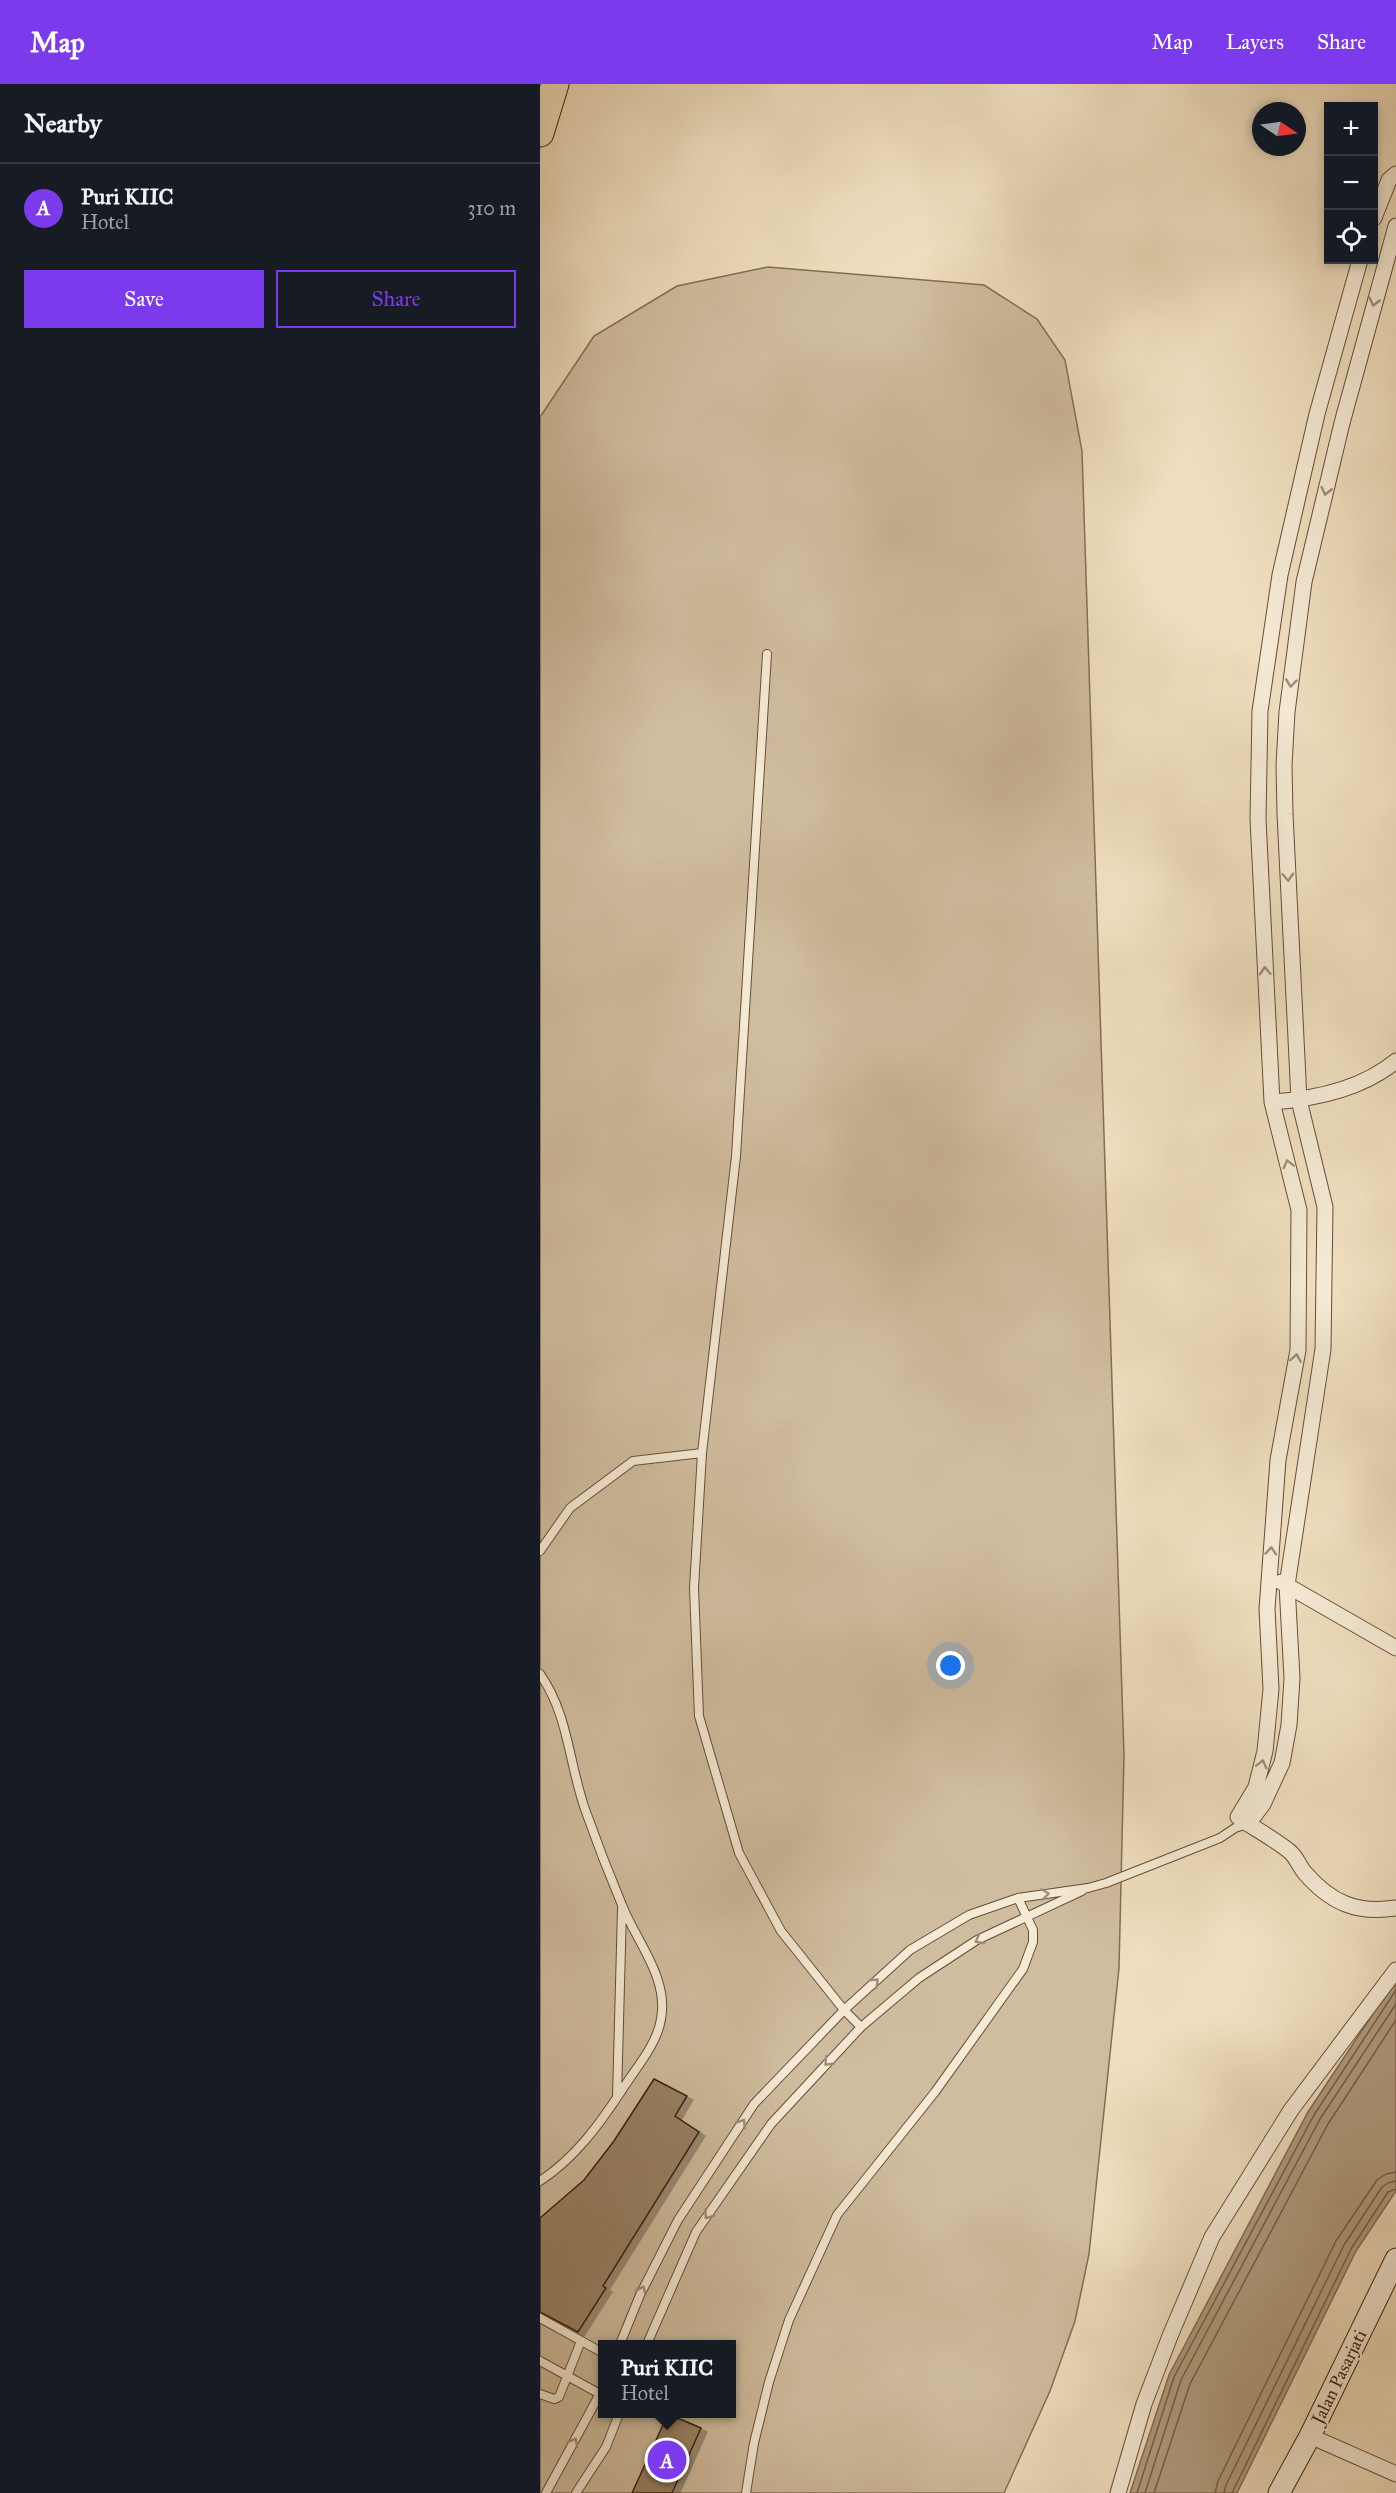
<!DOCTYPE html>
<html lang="en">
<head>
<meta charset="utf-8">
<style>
	body { margin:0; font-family:"IM FELL Great Primer",serif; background:#242831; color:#f1f3f6 }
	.controls { position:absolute; right:18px; top:18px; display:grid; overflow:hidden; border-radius:0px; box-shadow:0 3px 9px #0003 }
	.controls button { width:54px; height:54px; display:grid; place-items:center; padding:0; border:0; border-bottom:2px solid #363941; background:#171b24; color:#f1f3f6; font:30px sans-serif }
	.compass { position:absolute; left:712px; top:18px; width:54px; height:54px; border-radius:50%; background:#171b24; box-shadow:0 3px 9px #0003; rotate:103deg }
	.you { position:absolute; left:411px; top:1582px; width:21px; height:21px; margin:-15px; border:4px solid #fff; border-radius:50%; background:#1a73e8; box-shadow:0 0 0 9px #1a73e833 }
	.badge { display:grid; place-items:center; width:39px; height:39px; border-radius:50%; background:#7c3aed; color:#fff; font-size:20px; font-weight:700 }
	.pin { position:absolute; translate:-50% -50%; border:3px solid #fff; box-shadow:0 2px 6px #0006 }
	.popup { position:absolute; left:58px; top:2256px; width:138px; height:78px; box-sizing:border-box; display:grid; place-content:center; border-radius:0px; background:#171b24; filter:drop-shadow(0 2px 4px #0005); font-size:20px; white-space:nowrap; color:#9ea1a6 }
	.popup b { font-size:22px; color:#f1f3f6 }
	.popup::after { content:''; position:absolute; left:50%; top:100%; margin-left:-12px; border:12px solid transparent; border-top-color:#171b24 }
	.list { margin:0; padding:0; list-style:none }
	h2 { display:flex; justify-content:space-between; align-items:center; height:78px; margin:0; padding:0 24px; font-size:26px }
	h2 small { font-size:20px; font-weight:400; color:#9ea1a6 }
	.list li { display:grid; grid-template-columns:39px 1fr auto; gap:18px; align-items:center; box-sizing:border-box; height:90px; padding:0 24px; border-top:2px solid #363941 }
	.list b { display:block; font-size:22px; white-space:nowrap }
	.list p { margin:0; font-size:20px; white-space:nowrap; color:#9ea1a6 }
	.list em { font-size:20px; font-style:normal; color:#9ea1a6 }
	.actions { display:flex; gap:12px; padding:18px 24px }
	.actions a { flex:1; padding:14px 0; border:2px solid #7c3aed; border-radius:0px; text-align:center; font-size:21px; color:#7c3aed }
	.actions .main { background:#7c3aed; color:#fff }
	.icon { flex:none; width:33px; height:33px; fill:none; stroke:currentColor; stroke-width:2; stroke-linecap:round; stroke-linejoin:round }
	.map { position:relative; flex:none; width:856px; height:2409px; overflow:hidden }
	header { display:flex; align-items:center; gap:36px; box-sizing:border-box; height:84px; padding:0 30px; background:#7c3aed; color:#fff }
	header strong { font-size:28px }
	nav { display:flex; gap:33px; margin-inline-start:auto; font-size:21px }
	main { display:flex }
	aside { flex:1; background:#171b24 }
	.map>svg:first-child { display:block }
	.green { fill:#d0bd9f; stroke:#846e53; stroke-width:1.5; fill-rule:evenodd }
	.water { fill:#b19d80; stroke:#816a50; stroke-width:1.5 }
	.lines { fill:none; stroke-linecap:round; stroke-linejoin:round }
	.shore { stroke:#755e44; stroke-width:1.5 }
	.building { fill:#988266; stroke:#391e07; stroke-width:1.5; filter:url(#shadow) }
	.lane-casing { stroke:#664e35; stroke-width:10 }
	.street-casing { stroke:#664e35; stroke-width:17 }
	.secondary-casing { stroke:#391e07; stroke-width:23 }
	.highway-casing { stroke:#391e07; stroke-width:29 }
	.lane { stroke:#f5ead5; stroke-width:8 }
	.street { stroke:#f5ead5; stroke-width:15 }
	.secondary { stroke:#f5ead5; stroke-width:21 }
	.highway { stroke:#efdebe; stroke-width:27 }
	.oneway { stroke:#a08e78 }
	.labels { text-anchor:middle; stroke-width:4.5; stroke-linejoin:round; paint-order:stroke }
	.street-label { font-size:18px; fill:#391e07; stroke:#f5ead5 }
</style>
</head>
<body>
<header>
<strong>Map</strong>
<nav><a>Map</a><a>Layers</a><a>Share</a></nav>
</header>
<main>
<aside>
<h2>Nearby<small></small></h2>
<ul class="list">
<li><span class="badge">A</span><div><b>Puri KIIC</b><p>Hotel</p></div><em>310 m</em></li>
</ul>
<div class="actions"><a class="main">Save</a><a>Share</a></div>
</aside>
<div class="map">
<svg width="856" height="2409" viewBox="0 0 856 2409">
	<defs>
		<filter id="shadow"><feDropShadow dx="6" dy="4" stdDeviation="0" flood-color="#0004"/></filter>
	</defs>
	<rect width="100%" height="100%" fill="#efdebe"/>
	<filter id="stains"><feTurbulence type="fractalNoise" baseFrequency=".00333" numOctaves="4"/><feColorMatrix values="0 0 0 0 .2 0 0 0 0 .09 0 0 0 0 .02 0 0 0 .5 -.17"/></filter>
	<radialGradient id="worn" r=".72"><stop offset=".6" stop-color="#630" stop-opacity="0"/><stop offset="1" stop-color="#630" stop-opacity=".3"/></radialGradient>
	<path class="green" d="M228 183 444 201 497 235 525 276 542 367 584 1672 579 1884 549 2170 535 2237 510 2307 464 2409H0V333L54 252 137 202ZM63 2260H192V2330H63Z"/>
	<path class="water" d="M856 1895V2107L816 2167 697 2409H590L629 2291 768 2028Z"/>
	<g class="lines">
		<path class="shore" d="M597 2409 634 2293 774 2031 856 1906
			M605 2409 641 2296 780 2035 856 1920
			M614 2409 650 2300 788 2040 856 1936
			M675 2409 678 2397 796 2157 837 2096 846 2090 856 2088
			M684 2409 686 2401 804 2161 842 2103 848 2099 856 2097
			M692 2409 811 2165 848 2108 856 2105"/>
	</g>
	<path class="building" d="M114 1995 147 2012 135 2032 159 2048 63 2202 66 2204 38 2248 0 2228V2134L44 2096 74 2057Z
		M128 2330 161 2344 132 2409H92Z"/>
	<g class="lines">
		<defs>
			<path id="lane" d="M227 570 196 1072 162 1369 154 1504 159 1632 199 1769 241 1847 304 1926 321 1943
				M0 1467 30 1424 93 1377 162 1369
				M0 1590C29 1631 29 1682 46 1728 57 1759 69 1790 82 1821 96 1857 129 1894 121 1935 117 1961 95 1985 82 2006 59 2041 35 2074 0 2097
				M77 2013 82 1825
				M0 2234 63 2269
				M80 2260 100 2211 138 2136 214 2020 304 1926 370 1866 429 1831 478 1814 548 1804 566 1799 680 1754 695 1744 708 1740
				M107 2260 156 2148 231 2040 321 1943 379 1894 437 1856 542 1807
				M0 2277 60 2310
				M0 2310 14 2315 19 2313 41 2257
				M6 2409 63 2304
				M36 2409 66 2363 79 2330
				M206 2409 214 2359 229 2298 249 2236 297 2131 395 2008 483 1885 493 1858V1846L478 1814"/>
			<path id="street" d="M834 134 849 96 856 90
				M820 176 777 330 740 491 720 627 718 735 732 1018 759 1126 758 1266 738 1376 727 1525 731 1605 725 1667 716 1703 698 1733C715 1745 733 1754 749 1767 756 1772 759 1782 765 1789 791 1819 817 1830 856 1824
				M732 1018C775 1015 822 1005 856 977
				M741 1498 856 1564
				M708 1740 723 1720 742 1679 749 1641 752 1594 747 1501 783 1265 785 1123 759 1016 745 730 744 681 747 628 764 498 802 339 856 142
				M770 2352 856 2390
				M578 2409 604 2320 630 2252 672 2153 751 2026 856 1886"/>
			<path id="secondary" d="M739 2409 770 2352 856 2175"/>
			<path id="highway" d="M0 49 15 0"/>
		</defs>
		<use href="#lane" class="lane-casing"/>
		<use href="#street" class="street-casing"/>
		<use href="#secondary" class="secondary-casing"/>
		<use href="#highway" class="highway-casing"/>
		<use href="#lane" class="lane"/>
		<use href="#street" class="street"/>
		<use href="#secondary" class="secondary"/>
		<use href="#highway" class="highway"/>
	</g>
	<defs><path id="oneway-chevron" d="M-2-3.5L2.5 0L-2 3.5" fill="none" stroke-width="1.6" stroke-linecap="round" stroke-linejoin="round" transform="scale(1.5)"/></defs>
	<g class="oneway">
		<use href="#oneway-chevron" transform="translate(834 218) rotate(105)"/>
		<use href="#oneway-chevron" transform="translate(786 407) rotate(103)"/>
		<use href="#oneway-chevron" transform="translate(751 599) rotate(97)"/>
		<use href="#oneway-chevron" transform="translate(748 793) rotate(87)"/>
		<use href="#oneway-chevron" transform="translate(725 887) rotate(-93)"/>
		<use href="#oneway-chevron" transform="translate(748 1080) rotate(-104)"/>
		<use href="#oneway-chevron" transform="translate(756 1274) rotate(-81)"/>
		<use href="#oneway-chevron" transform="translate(731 1467) rotate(-86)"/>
		<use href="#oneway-chevron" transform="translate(722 1680) rotate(-76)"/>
		<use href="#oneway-chevron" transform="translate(505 1810) rotate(-8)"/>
		<use href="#oneway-chevron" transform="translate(439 1856) rotate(152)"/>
		<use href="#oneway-chevron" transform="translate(335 1898) rotate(-43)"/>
		<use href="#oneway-chevron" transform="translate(288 1978) rotate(133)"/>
		<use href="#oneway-chevron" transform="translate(202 2039) rotate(-57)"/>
		<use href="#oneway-chevron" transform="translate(168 2131) rotate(125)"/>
		<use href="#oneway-chevron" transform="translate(102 2206) rotate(-64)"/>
		<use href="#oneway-chevron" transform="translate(34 2358) rotate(-61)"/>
	</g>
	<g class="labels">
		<g class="street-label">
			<text transform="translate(799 2293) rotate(-64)" y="6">Jalan Pasarjati</text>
		</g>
	</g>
	<rect width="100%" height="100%" filter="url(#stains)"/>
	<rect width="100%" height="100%" fill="url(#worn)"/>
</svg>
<div class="controls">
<button>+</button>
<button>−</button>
<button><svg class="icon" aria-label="locate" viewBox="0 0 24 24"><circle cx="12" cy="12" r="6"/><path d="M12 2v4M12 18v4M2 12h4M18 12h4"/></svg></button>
</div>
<svg class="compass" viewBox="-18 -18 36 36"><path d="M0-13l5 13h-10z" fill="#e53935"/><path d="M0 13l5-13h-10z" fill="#9ea1a6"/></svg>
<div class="you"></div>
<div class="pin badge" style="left:127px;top:2376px">A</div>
<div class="popup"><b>Puri KIIC</b>Hotel</div>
</div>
</main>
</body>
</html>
